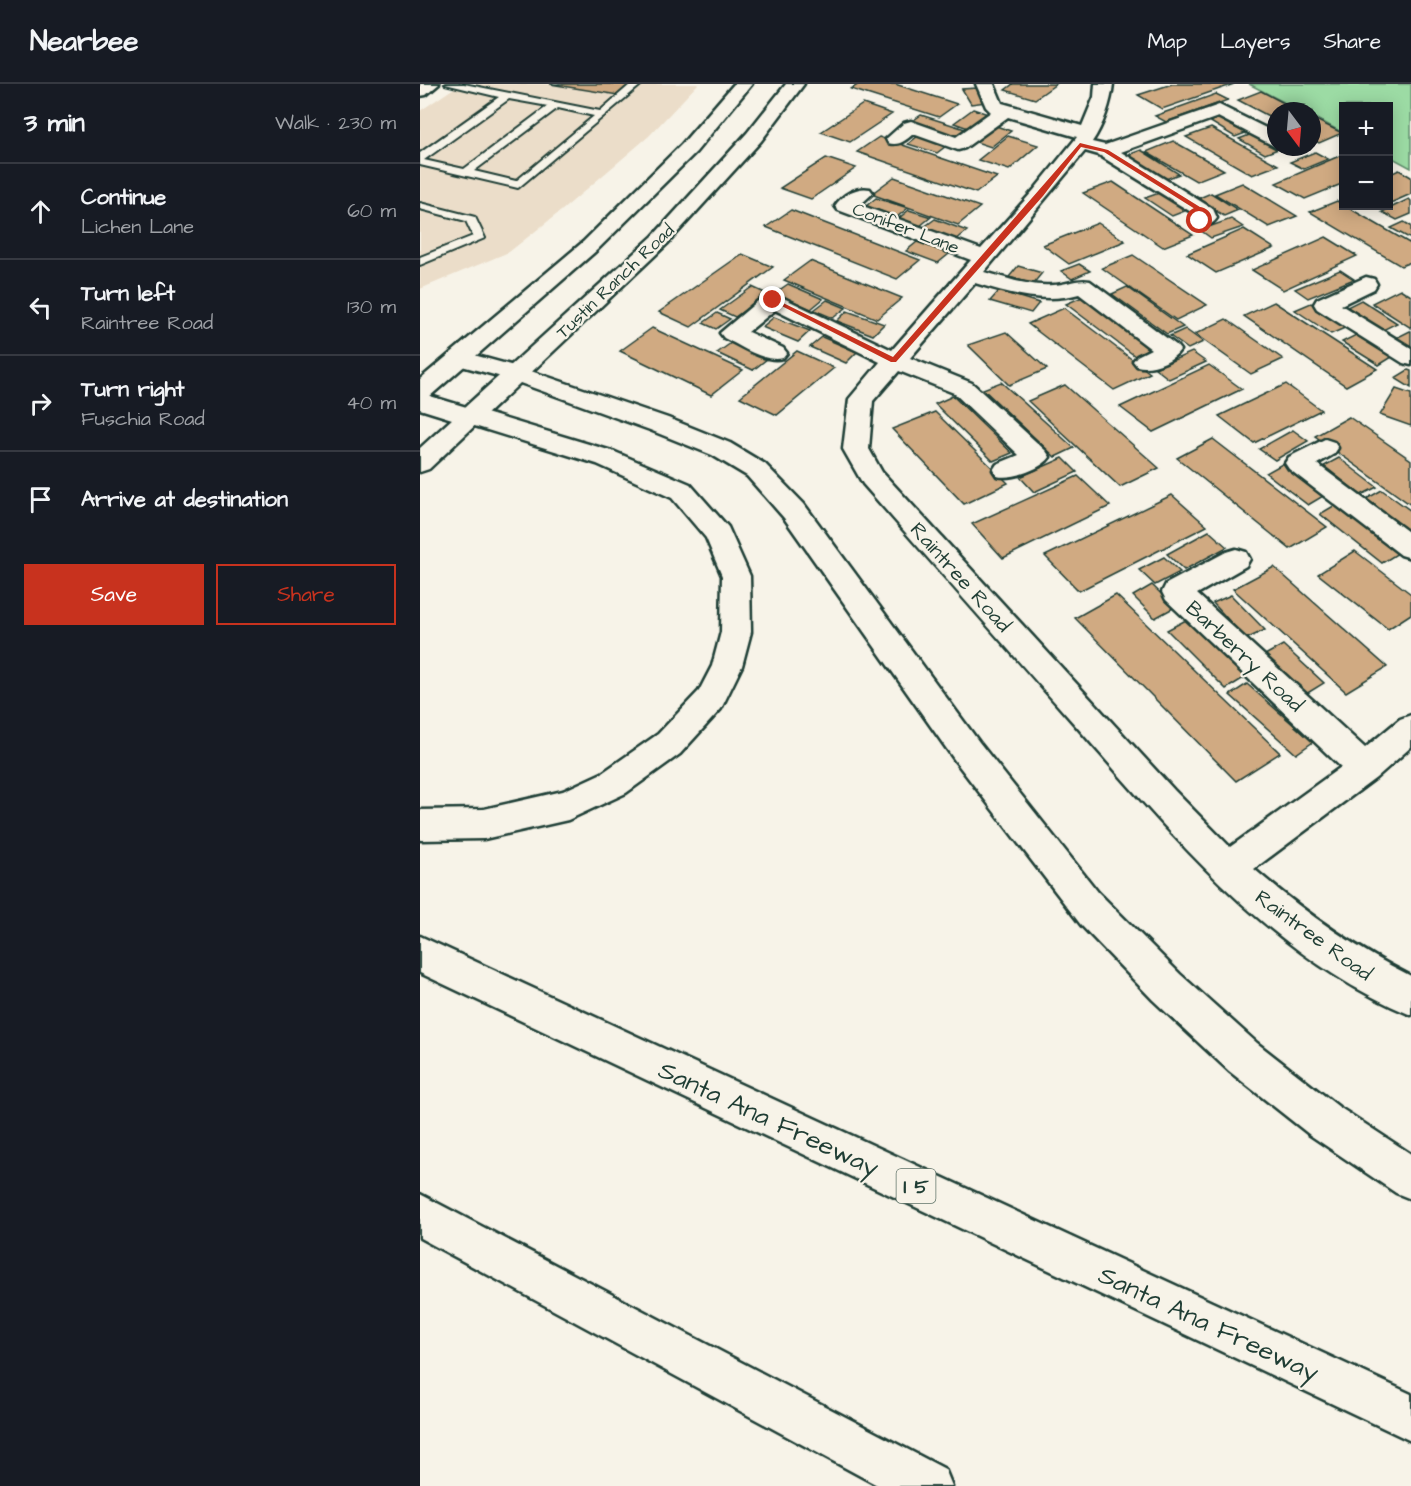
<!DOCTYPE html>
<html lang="en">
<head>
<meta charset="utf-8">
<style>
	body { margin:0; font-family:"Architects Daughter",sans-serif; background:#20242c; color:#f1f3f6 }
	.controls { position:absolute; right:18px; top:18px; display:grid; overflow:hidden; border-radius:0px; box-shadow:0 3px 15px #0003 }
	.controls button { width:54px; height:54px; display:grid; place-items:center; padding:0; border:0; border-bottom:2px solid #363941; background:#171b24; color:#f1f3f6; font:30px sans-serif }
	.compass { position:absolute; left:847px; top:18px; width:54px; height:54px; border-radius:50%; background:#171b24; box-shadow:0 3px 15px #0003; rotate:164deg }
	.stop { position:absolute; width:18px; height:18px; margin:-14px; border:4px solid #c8321e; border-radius:50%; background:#fff }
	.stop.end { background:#c8321e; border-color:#fff; box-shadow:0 2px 6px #0008 }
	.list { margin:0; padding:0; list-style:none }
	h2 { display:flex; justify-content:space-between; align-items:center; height:78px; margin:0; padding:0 24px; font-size:26px }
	h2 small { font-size:20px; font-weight:400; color:#9ea1a6 }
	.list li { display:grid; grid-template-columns:39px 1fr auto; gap:18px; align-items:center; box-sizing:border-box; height:96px; padding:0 24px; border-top:2px solid #363941 }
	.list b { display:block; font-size:22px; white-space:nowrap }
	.list p { margin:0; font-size:20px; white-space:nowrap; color:#9ea1a6 }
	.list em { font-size:20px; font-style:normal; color:#9ea1a6 }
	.actions { display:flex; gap:12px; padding:18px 24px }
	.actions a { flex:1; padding:14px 0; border:2px solid #c8321e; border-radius:0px; text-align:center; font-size:21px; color:#c8321e }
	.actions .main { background:#c8321e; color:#fff }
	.icon { flex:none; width:33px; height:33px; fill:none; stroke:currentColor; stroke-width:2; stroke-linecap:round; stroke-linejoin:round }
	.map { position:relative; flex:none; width:991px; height:1402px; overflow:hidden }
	header { display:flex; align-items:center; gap:36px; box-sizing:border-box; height:84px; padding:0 30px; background:#171b24; border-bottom:2px solid #363941 }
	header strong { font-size:28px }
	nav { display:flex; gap:33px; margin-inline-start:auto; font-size:21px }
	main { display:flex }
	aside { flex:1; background:#171b24 }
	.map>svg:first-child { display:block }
	.built { fill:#ebddc9 }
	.green { fill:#9cdba4; stroke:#5e8c6c; stroke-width:1.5 }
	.building { fill:#d0aa82; stroke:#1f3d34; stroke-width:1.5 }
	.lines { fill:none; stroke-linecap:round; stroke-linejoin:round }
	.lane-casing { stroke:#1f3d34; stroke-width:4 }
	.street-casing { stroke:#1f3d34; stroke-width:5 }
	.secondary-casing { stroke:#1f3d34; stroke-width:5 }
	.primary-casing { stroke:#1f3d34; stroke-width:5 }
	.highway-casing { stroke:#1f3d34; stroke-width:5 }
	.lane { fill:#f7f3e8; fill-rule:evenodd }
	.street { fill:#f7f3e8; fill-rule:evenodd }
	.secondary { fill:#f7f3e8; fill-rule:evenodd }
	.primary { fill:#f7f3e8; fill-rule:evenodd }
	.highway { fill:#f7f3e8; fill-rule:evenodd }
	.route { fill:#c8321e }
	.labels { text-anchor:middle; stroke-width:4.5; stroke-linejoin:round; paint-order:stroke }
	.far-street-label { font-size:18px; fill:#1f3d34; stroke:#f7f3e8 }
	.shield { fill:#f7f3e8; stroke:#60746a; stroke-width:1.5 }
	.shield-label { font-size:20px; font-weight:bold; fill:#1f3d34 }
	.street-label { font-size:21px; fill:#1f3d34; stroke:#f7f3e8 }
	.near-street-label { font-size:26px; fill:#1f3d34; stroke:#f7f3e8 }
</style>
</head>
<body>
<header>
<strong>Nearbee</strong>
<nav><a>Map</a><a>Layers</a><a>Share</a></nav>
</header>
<main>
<aside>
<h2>3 min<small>Walk · 230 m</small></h2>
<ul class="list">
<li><svg class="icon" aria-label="ahead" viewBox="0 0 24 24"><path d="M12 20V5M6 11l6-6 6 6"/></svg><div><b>Continue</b><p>Lichen Lane</p></div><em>60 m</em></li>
<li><svg class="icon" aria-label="left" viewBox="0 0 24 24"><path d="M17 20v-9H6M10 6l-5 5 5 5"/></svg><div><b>Turn left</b><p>Raintree Road</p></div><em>130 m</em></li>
<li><svg class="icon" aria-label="right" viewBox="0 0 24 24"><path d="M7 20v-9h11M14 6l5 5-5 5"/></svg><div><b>Turn right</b><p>Fuschia Road</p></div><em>40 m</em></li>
<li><svg class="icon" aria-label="arrive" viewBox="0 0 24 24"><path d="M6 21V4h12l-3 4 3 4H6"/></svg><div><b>Arrive at destination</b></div></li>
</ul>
<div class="actions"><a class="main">Save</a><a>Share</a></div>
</aside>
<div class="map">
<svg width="991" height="1402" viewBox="0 0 991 1402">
	<rect width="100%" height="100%" fill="#f7f3e8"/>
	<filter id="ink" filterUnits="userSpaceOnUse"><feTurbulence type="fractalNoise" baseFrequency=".0167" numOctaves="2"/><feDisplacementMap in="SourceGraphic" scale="12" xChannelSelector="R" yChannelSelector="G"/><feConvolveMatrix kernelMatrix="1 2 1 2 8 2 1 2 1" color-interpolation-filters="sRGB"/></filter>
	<g filter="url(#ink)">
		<path class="built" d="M40 0H278L229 52 141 127 89 168 0 205V27Z"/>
		<path class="green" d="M829 0H991V84L969 72 968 22H924L923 49 892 32V27H881Z"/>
		<path class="building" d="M130 0H210L198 11Z
			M439 0H475L537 20 519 33 431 5Z
			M593 0H636L615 15 585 6Z
			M752 0H814L742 25 718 11Z
			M557 4 567 18 551 20 542 5Z
			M841 7 879 27H856V36L818 16Z
			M796 10 808 16 746 38 735 32Z
			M443 20 472 30 430 58 401 48Z
			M553 25 568 30 548 44 534 39Z
			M501 31 545 45 535 52 491 38Z
			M802 33 828 48 815 53 789 37Z
			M892 34 922 49 899 59 892 55Z
			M576 42 591 47 571 63 556 58Z
			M791 44 858 81 832 91 766 53Z
			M832 50 858 65 845 70 819 55Z
			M498 52 526 62 517 69 488 60Z
			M588 52 618 61 589 86 558 76Z
			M459 53 577 93 556 109 437 68Z
			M753 57 804 86 776 97 726 68Z
			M721 66 759 90 746 95 708 71Z
			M895 68 908 75 884 85 870 78Z
			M924 70V99L885 115 856 99Z
			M406 74 436 84 391 115 360 104Z
			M979 86 991 93V110L968 120V91Z
			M474 93 560 123 538 141 451 110Z
			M693 98 773 151 743 163 663 109Z
			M822 99 877 132 849 143 795 110Z
			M739 109 767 126 752 132 725 114Z
			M791 109 818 126 804 132 777 115Z
			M456 114 488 124 477 133 446 122Z
			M989 115 991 117V130L977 136 962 128Z
			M917 117 991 160V178L981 182 890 128Z
			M371 126 500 176 477 195 346 143Z
			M489 126 511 133 500 142 479 134Z
			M515 135 547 147 536 156 504 143Z
			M811 135 823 143 791 154 780 146Z
			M984 138 991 142V155L971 144Z
			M678 139 705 157 649 180 623 161Z
			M824 145 854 164 796 189 767 170Z
			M906 153 937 172 863 206 832 186Z
			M497 158 529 170 518 179 486 167Z
			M322 170 353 183 271 243 239 228Z
			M713 171 787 221 756 236 682 184Z
			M390 177 482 214 457 235 364 196Z
			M659 180 670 187 652 195 641 187Z
			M598 182 622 189 613 200 589 193Z
			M920 186 934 195 888 214 875 205Z
			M368 200 403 215 391 225 355 209Z
			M332 203 347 210 315 233 300 226Z
			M707 203 763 243 747 250 692 210Z
			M980 205 991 212V244L952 219Z
			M579 207 619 219 611 229 570 217Z
			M662 213 731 265 715 272 646 220Z
			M407 216 426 224 413 234 394 226Z
			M941 216 977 239 963 246 927 223Z
			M854 218 957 285 926 302 824 232Z
			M891 219 927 243 911 250 875 226Z
			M644 224 730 289 694 306 608 240Z
			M427 227 464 240 453 251 417 237Z
			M297 229 310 235 296 245 283 239Z
			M354 233 390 247 378 258 342 243Z
			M806 235 863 275 831 290 775 250Z
			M232 244 323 286 291 311 200 267Z
			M765 245 783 258 768 265 750 252Z
			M990 247H991V264L976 254Z
			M586 248 627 285 589 301 548 261Z
			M936 251 972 273 959 281 922 258Z
			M402 253 437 268 426 279 390 263Z
			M311 259 347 275 333 286 297 269Z
			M377 267 414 284 357 331 320 313Z
			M772 268 786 278 749 295 735 284Z
			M789 281 822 305 733 348 700 323Z
			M988 286 991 287V304L975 294Z
			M581 298 654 364 635 373 563 305Z
			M866 300 901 326 834 359 799 332Z
			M645 301 739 384 700 403 608 317Z
			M976 305 991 310V342L960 331Z
			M533 312 592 369 573 377 515 320Z
			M515 328 588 399 544 420 472 345Z
			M929 333 991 376V421L895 352Z
			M873 346 888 357 855 376 839 365Z
			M793 355 907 443 870 465 757 374Z
			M643 374 657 388 614 408 600 393Z
			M919 374 957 403 941 411 904 382Z
			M864 379 905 411 888 421 846 389Z
			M658 392 690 422 583 474 552 440Z
			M962 406 991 427V444L988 446 946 415Z
			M752 411 787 442 659 507 625 472Z
			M917 420 980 468 962 479 900 430Z
			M789 447 807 463 764 486 747 470Z
			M935 467 991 510V530L968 545 898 490Z
			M744 473 760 488 735 501 719 486Z
			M854 483 967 583 926 608 813 505Z
			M732 501 755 523 735 534 713 512Z
			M696 511 860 669 816 697 655 534Z
			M811 511 845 546 826 555 793 519Z
			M768 535 827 592 806 605 747 546Z
			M863 561 904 599 886 610 845 571Z
			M827 600 893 658 876 670 810 611Z"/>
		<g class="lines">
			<defs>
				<path id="lane" d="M25 0H44L180 27 211 0H222L98 104 0 81V69L79 13ZM89 15 128 22 44 85 4 76ZM138 24 174 32 96 97 54 87Z
					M0 119 55 133 65 154 0 181V173L53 152 46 137 0 125Z"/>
				<path id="street" d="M556 0H574L582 19 662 42 674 13 675 0H693C691 19 683 42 672 58L685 61 799 21 856 49V63L798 33 701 68 793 125 797 134C792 142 782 144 773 141L770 137 776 131 679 71 665 67 564 188C587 194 609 203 633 201 646 201 657 194 670 197L756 261 760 266C752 278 730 286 717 282L713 277 717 272 731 265 659 210C623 220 589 209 555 199L490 274 552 299 626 367 630 373C622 385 591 396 577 392L573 386 577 380 599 371 534 309 479 287 453 317 449 365 462 388 754 706 810 763 921 683 746 516 742 508 746 500 806 468 816 465 826 468 830 475 826 482 777 510 945 664 980 635 991 631V663L956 694 834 785C883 827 933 863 991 892V931C851 873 754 753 657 643 585 562 514 481 443 400L423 365 429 315 460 278 355 226 328 248 363 264 367 269 363 274C344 279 321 262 304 254L300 249 345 211 353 209 472 266 551 176 418 126 415 122C422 111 437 102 450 105L453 109 440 121 561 165 614 106 657 53 588 33 545 64 538 66 493 50C485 57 479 62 468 59L466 55 484 39 491 37 536 53 571 28 566 23Z
					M946 193 954 195 957 200 954 205 921 221 991 264V281L983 279 897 225 894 220 897 215Z
					M905 355 914 358 918 364 914 370 897 380 991 450V474L981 471 869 385 865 379 869 373Z"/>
				<path id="secondary" d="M0 0H19L6 11 0 12Z"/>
				<path id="primary" d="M314 0H332L276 68 177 166 9 313 0 316V295L163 158 262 60Z
					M366 0H384L341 57 247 160 9 385 0 388V364L233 152 327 49Z"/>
				<path id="highway" d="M39 267 105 285 248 334 310 359 345 380 384 420 559 658 678 808 760 890 837 959 919 1023 991 1070V1115L976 1109 890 1051 809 987 733 916 661 841 536 678 364 434 327 392 292 371 230 346 89 295 31 279 27 274 31 269Z
					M0 309 195 368 270 400 308 443 330 492 331 548 322 582 301 625 260 670 206 709 148 736 64 755 0 756V726L64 725 143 707 182 689 238 650 279 607 292 582 301 548 302 492 286 454 252 414 177 380 0 325Z
					M0 852 991 1310V1357L0 889Z
					M0 1110 525 1385 532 1402H459L0 1154Z"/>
			</defs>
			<use href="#lane" class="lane-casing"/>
			<use href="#street" class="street-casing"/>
			<use href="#secondary" class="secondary-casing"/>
			<use href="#primary" class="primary-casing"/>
			<use href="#highway" class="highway-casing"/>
			<use href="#lane" class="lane"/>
			<use href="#street" class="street"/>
			<use href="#secondary" class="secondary"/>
			<use href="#primary" class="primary"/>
			<use href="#highway" class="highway"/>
		</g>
	</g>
	<path class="route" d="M660 59 688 66 788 128 790 134 778 139V136L784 133 783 130 684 68 661 63 623 112 476 278H471L350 216 355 215 473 273Z"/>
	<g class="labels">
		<g class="far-street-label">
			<text transform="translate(486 144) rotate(21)" y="6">Conifer Lane</text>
			<text transform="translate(195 197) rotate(-44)" y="6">Tustin Ranch Road</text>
		</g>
		<rect class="shield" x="476.5" y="1085" width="39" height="34" rx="4.5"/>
		<g class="shield-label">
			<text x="496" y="1109">I 5</text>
		</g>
		<g class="street-label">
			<text transform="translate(541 493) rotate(48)" y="7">Raintree Road</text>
			<text transform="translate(825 572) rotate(43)" y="7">Barberry Road</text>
			<text transform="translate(894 851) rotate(36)" y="7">Raintree Road</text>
		</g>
		<g class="near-street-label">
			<text transform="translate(349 1034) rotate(25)" y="9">Santa Ana Freeway</text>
			<text transform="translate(789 1239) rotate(25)" y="9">Santa Ana Freeway</text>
		</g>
	</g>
</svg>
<div class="controls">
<button>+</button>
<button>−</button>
</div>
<svg class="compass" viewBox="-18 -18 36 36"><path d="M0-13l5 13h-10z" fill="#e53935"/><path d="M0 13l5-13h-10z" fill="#9ea1a6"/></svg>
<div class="stop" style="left:780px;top:137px"></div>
<div class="stop end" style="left:353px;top:216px"></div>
</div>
</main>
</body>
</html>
